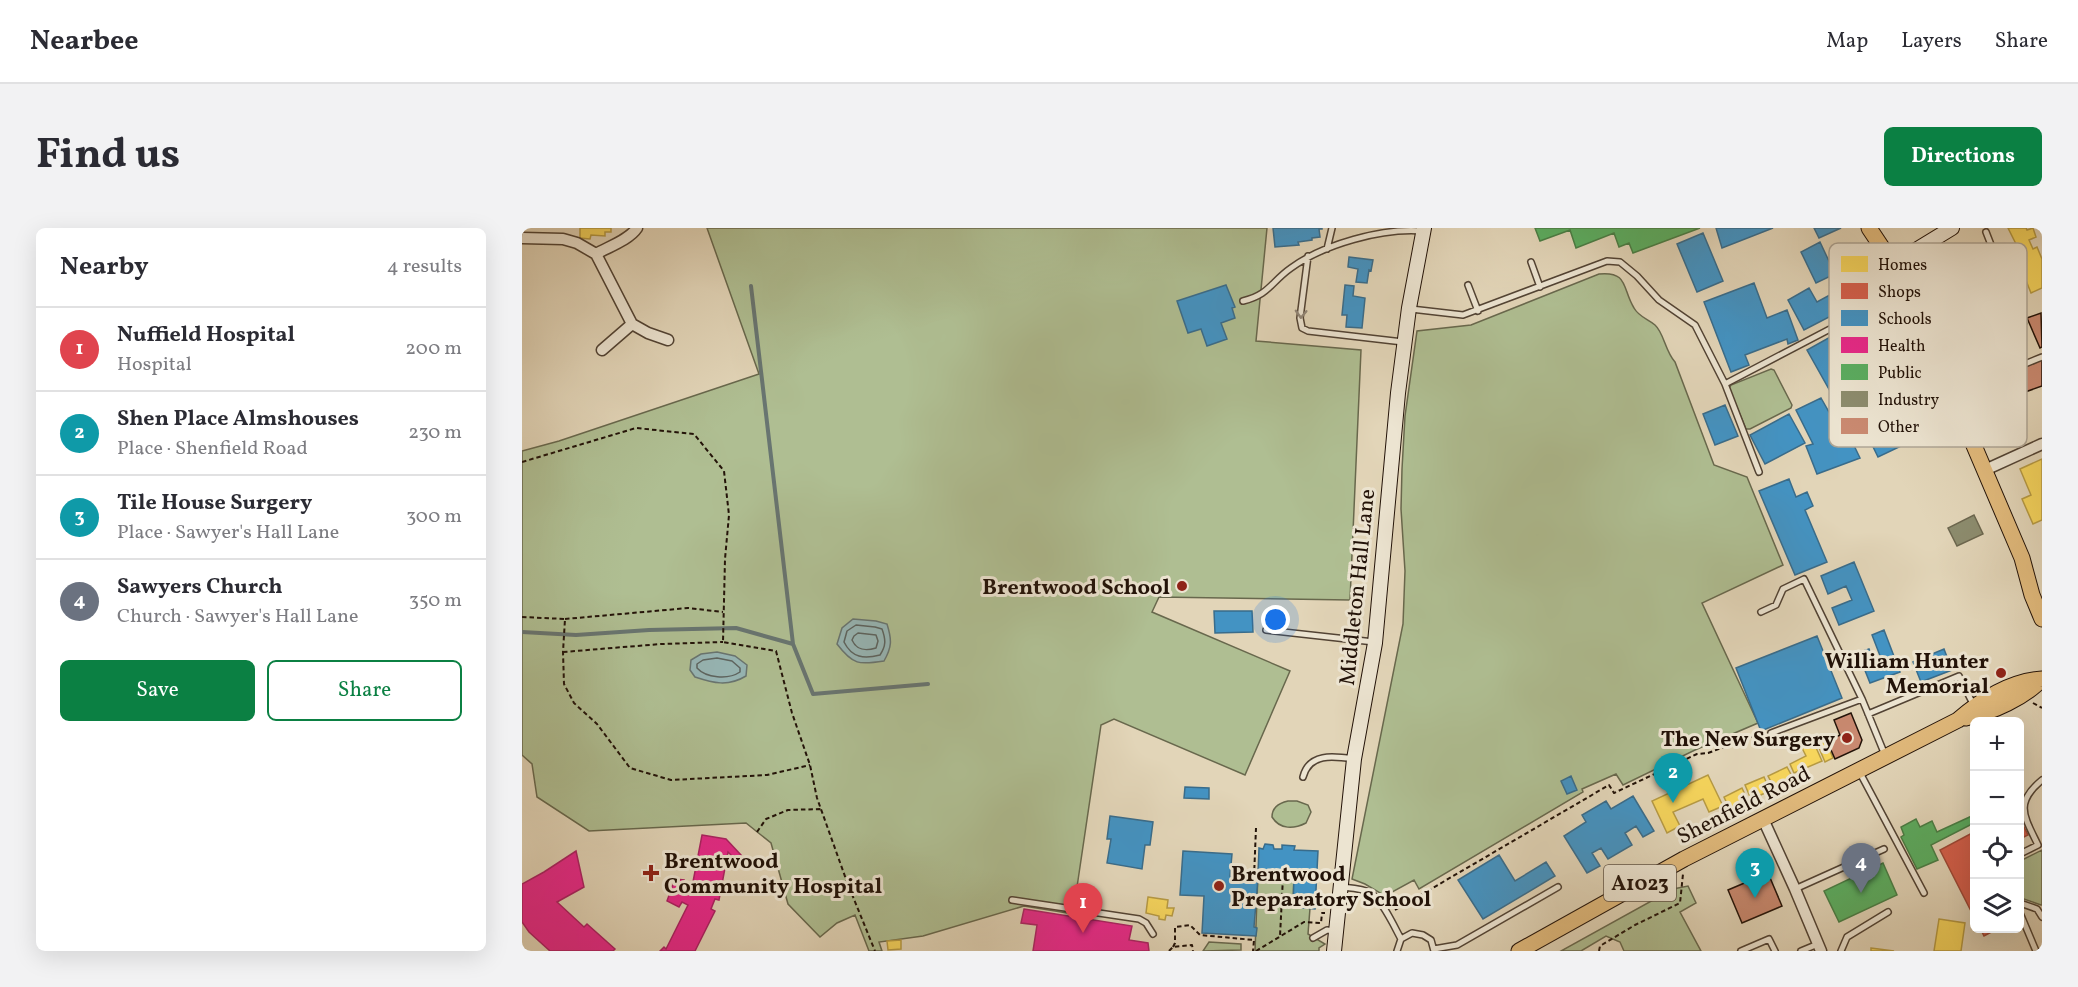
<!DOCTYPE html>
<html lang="en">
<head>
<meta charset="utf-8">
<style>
	body { margin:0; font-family:Vollkorn,serif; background:#f2f2f3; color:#2b2b33 }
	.controls { position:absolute; right:18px; bottom:18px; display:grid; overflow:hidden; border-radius:9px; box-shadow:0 6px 24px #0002 }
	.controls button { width:54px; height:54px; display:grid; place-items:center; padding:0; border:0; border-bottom:2px solid #e1e1e2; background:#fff; color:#2b2b33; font:30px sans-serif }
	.you { position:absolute; left:754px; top:392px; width:21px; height:21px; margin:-15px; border:4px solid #fff; border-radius:50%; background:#1a73e8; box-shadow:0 0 0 9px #1a73e833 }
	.badge { display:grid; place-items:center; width:39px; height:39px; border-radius:50%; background:#0b8043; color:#fff; font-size:20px; font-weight:700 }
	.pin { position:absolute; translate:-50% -50px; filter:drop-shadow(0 2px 3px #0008) }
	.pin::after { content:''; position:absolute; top:32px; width:21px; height:18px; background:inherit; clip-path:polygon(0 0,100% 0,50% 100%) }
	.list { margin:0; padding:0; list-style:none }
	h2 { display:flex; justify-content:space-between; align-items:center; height:78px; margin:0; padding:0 24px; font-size:26px }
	h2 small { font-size:20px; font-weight:400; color:#7c7c81 }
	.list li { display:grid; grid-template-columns:39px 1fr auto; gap:18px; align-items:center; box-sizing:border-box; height:84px; padding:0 24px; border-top:2px solid #e1e1e2 }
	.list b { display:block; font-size:22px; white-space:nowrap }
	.list p { margin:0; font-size:20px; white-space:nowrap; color:#7c7c81 }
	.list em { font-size:20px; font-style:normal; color:#7c7c81 }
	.actions { display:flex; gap:12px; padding:18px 24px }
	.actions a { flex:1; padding:14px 0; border:2px solid #0b8043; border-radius:9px; text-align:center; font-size:21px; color:#0b8043 }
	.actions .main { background:#0b8043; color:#fff }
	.icon { flex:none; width:33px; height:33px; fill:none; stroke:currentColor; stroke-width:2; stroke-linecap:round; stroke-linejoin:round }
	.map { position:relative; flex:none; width:1520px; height:723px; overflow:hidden; border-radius:9px }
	header { display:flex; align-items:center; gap:36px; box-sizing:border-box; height:84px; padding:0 30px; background:#fff; border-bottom:2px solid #e1e1e2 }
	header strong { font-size:28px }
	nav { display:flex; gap:33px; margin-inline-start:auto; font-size:21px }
	.intro { display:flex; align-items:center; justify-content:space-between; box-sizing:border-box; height:144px; padding:0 36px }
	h1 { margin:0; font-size:42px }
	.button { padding:15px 27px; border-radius:9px; background:#0b8043; color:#fff; font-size:21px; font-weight:700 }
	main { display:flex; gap:36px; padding:0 36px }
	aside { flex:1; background:#fff; border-radius:9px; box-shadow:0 6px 24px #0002 }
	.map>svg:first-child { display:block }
	.green { fill:#afbe92; stroke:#68684d; stroke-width:1.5 }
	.water { fill:#97b7b7; stroke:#687571; stroke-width:1.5 }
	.homes { fill:#f6d55c; stroke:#b69a43; stroke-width:1.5 }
	.shops { fill:#d6604d; stroke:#a04938; stroke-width:1.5 }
	.schools { fill:#4393c3; stroke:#396c8b; stroke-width:1.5; fill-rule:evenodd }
	.health { fill:#e7298a; stroke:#ac2263; stroke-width:1.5 }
	.public { fill:#5aae61; stroke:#497f46; stroke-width:1.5 }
	.industry { fill:#8c8c6e; stroke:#6c674f; stroke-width:1.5 }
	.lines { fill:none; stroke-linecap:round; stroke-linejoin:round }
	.shore { stroke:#5c6460; stroke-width:1.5 }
	.stream { stroke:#687571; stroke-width:4 }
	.building { fill:#c98970; stroke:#221208; stroke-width:1.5 }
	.lane-casing { stroke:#524334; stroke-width:8 }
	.street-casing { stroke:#524334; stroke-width:13 }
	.secondary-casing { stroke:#221208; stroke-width:16 }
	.primary-casing { stroke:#221208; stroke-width:17 }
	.path { stroke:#221208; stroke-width:2; stroke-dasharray:4.5 3; stroke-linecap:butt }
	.lane { stroke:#ece4d1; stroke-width:5 }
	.street { stroke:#ece4d1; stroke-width:10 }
	.secondary { stroke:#ece4d1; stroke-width:14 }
	.primary { stroke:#e1ba7c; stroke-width:15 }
	.oneway { stroke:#918677 }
	.poi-dot { fill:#8f2418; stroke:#ece4d1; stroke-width:2 }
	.labels { text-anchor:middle; stroke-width:6; stroke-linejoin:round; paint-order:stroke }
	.shield { fill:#ece4d1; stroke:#5f5144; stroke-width:1.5 }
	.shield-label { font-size:21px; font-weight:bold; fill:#221208 }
	.poi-label { font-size:22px; font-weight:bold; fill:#221208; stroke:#ece4d1; text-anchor:end }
	.street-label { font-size:22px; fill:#221208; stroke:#ece4d1 }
	.key { fill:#ece4d1; stroke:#afa595; stroke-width:1.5 }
	.key-label { font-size:16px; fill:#221208 }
</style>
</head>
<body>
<header>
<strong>Nearbee</strong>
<nav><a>Map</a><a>Layers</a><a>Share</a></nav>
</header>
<div class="intro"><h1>Find us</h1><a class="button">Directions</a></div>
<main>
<aside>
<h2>Nearby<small>4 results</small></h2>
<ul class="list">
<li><span class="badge" style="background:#e0444e">1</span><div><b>Nuffield Hospital</b><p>Hospital</p></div><em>200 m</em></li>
<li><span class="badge" style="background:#0f9aa8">2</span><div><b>Shen Place Almshouses</b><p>Place · Shenfield Road</p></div><em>230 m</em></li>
<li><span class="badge" style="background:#0f9aa8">3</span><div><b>Tile House Surgery</b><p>Place · Sawyer's Hall Lane</p></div><em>300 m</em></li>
<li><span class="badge" style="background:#6b7280">4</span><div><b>Sawyers Church</b><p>Church · Sawyer's Hall Lane</p></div><em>350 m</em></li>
</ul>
<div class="actions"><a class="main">Save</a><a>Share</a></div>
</aside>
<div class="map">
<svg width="1520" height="723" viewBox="0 0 1520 723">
	<rect width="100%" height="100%" fill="#e2d5b8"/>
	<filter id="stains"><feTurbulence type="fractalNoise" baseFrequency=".00333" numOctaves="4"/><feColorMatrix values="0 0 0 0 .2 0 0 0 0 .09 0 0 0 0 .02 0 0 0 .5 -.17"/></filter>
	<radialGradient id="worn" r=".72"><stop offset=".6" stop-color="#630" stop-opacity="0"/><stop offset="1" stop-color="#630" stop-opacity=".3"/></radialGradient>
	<path class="green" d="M185 0H745L734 113 839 122 828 372 637 369 630 384 768 443 723 547 592 491 579 497 551 686 502 678 401 708 357 714 360 723H347L333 687 315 695 298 709 266 676 249 615 224 595 67 603 15 569 10 536 0 527V223L37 213 237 146Z
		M1077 46C1107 43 1100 61 1112 80 1117 89 1126 91 1133 97 1142 105 1143 123 1153 134L1192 237 1225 249 1261 337 1180 375 1236 495 1173 522 1101 557 1094 546 1060 561 1061 564 897 661 892 652 863 668 843 656 830 651 881 396 883 343 879 281 880 241 883 188 895 103 949 97Z
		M1249 141 1252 142 1270 177 1269 180 1228 201H1224L1207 160 1209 157Z
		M766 573H775L786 577 789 584 784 595C772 601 758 602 750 589 750 579 757 575 766 573Z
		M1520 622V677H1519L1499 670 1498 633Z
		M736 645 772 647 771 679 788 680 786 706 803 716 797 720V723H733Z
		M1166 658 1174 675 1158 684 1179 723H1102L1098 714 1084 708 1059 723H1039L1151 661Z
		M687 714 719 716V722L681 723Z"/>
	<path class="water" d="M331 391 354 393 365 396C370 412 370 419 362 433 337 437 331 437 315 416L320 400Z
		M195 424 213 428 225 437 224 448C206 459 191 455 173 449L168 442 169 432 179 426Z"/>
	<path class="homes" d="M58 0H89V4H83V8L69 7 68 11 58 10Z
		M1486 0H1504L1505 2 1511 0 1514 9 1507 12 1511 21 1515 19 1520 31V60L1509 65 1495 30 1500 28Z
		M1520 231V292L1511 296 1500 271 1509 267 1498 241Z
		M1298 506 1302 515 1304 514 1311 530 1303 534 1292 508Z
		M1292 515 1300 533 1272 545 1268 536 1284 528 1280 520Z
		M1265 539 1272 552 1253 561 1246 548Z
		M1186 547 1201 578 1187 584 1181 571 1151 584 1158 598 1145 605 1130 573Z
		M1242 549 1248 563 1229 571 1223 557Z
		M1220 560 1226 573 1208 582 1202 569Z
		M626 669 646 672 645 680H652L650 688 644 687 643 692 637 691V688L624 685Z
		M1417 691 1443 695 1439 723H1412Z
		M379 712V721L366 722 365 713Z
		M1349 720 1372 723H1349Z"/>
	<path class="shops" d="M1498 591 1506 607 1498 611Z
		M1452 604V634L1450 635 1452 641V689L1418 622Z
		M1458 700H1477L1462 708Z"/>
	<path class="schools" d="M751 0H800V1H797L798 9 790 10V12L776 14 777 17 753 19Z
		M1194 0H1251L1200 20Z
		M1292 0H1319L1297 10Z
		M1181 5 1201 53 1175 64 1155 16Z
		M1298 14 1313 46 1294 55 1279 24Z
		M827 29 851 32 849 43 847 42 845 55 834 54 836 41 826 39Z
		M1232 55 1245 90 1265 82 1276 112 1266 116 1265 111 1223 127 1227 137 1209 144 1182 74Z
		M1328 56 1338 73 1282 102 1266 72 1287 60 1295 74Z
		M704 57 713 79 710 80 713 90 699 95 705 111 685 118 679 101 666 105 655 73Z
		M823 57 832 58 831 68 843 70 840 100 824 99 825 87H820Z
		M1344 89 1377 146 1317 179 1285 122ZM1342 123 1351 140 1319 158 1310 141Z
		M1299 170 1307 184 1325 203 1338 230 1295 246 1284 218 1291 216 1274 182Z
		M1353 176 1360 192 1380 183 1394 211 1356 229 1334 184Z
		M1203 177 1216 208 1193 217 1181 186Z
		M1267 186 1283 215 1243 236 1228 207Z
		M1267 251 1274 269 1285 264 1291 278 1283 282 1305 334 1273 347 1237 263Z
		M1332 334 1352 383 1317 397 1310 380 1330 372 1324 358 1306 366 1299 348Z
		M692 383H730L731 404 693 405Z
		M1362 402 1378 444 1348 455 1336 425 1347 421 1355 440 1362 438 1350 407Z
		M1295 408 1320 470 1239 503 1214 440Z
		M1422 421 1430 442 1399 454 1391 434Z
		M1049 548 1055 562 1045 566 1039 553Z
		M663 559 687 560V571L662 570Z
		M1111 568 1132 603 1121 609 1114 598 1103 605 1110 617 1086 631 1079 620 1070 625 1078 638 1065 645 1042 608 1064 594 1060 587 1084 573 1089 581Z
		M588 588 631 594 628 617H623L620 641 585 635 589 611H585Z
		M743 616 751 617 752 621H760V617L773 618 772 622 796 623 793 681 771 679 772 647 736 645 737 620 741 621Z
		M661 623 710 626 708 648 736 650 732 699 735 700 734 708 680 705 682 668 658 667Z
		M977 627 993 653 1024 634 1033 648 961 691 936 652Z"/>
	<path class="health" d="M180 607 204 611 219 627 214 632 206 624 197 672 193 671 189 681 193 683 173 723H138L142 719 144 721 166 677 160 674 157 679 145 673 153 651 162 652 161 657 170 659Z
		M54 623 62 659 35 674 62 699 65 696 93 721 91 723H28L7 704 0 694V656L22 644Z
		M502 681 610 698 607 712 626 715 627 723H511L515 697 499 695Z"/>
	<path class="public" d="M1013 0H1178L1111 25 1107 15 1097 19 1092 5 1054 20 1048 2 1018 13Z
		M1472 53 1477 68 1490 62 1505 96 1481 107 1483 111 1478 117 1469 113 1446 123 1425 77 1436 72 1434 67 1460 54 1461 57Z
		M1452 587V595L1409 617 1416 632 1395 641 1379 609 1382 607 1379 599 1394 591 1398 599 1410 593 1415 604Z
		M1361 635 1375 667 1317 694 1302 663Z"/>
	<path class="industry" d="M1452 287 1461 306 1435 318 1426 300Z"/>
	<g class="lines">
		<path class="shore" d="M334 397 353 399 360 401C364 412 364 418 358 427 342 431 330 430 322 414L325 403Z
			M336 405 354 407 356 413 354 420C344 423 335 423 330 412L332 408Z
			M195 430 210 433 218 440V444C206 452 184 450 175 440V436L181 432Z"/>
		<path class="stream" d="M229 58 271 416 291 466 406 456
			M0 404 54 407 127 402 214 400 271 416"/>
	</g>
	<path class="building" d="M1519 85 1520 119 1518 120 1505 90Z
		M1520 131V158L1489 169 1480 147Z
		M1329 485 1340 512 1337 520 1313 531 1305 513 1318 507 1312 492Z
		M1246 645 1260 678 1220 695 1206 662Z"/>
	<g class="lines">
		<defs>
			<path id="lane" d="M1464 4 1482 50
				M805 21 810 0
				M1438 23 1449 46
				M786 28 778 90 780 100 786 103 881 114
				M1009 34 1018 59
				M1414 39 1423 58
				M946 57 956 83
				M1408 63 1449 157V161L1434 170
				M721 73C747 67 749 54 769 40 802 16 860 0 900 3
				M1358 75 1397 156
				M889 81 941 87 1085 33 1098 34 1115 48 1137 72 1173 97 1203 156 1237 244
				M1203 156 1371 68 1399 61 1416 62 1476 34
				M1452 159 1466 151 1520 129
				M1452 159 1462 163 1468 175
				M1239 384 1254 377 1261 361 1282 351 1340 471 1363 527
				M744 402 852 414
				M1346 486 1437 448 1452 478
				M1249 505 1340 471
				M1337 543 1402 665
				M781 549C787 525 811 528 831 531
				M1498 626 1516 617C1502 588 1492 575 1520 552
				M819 659C829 660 840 660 849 665 860 672 872 698 879 711
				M1273 661 1362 621
				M490 672 617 691 624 695 631 706
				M1498 675 1515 681 1520 689
				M1498 685 1514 723
				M791 710 805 702 814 703
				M912 721 935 717 1036 659
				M875 723 879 711 890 705 901 707 909 712 912 723
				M1219 723 1247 711 1253 723
				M1279 723 1296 716
				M1319 723 1325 709 1366 684"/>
			<path id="street" d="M0 10 41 11 55 15 74 26 110 96 126 105 146 112
				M74 26C86 19 107 12 115 0
				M80 122 110 96
				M1463 242 1520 216
				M1241 591 1273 661 1299 723"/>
			<path id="secondary" d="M1371 36 1430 0
				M812 723 832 531 853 415 876 165 887 80 902 0"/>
			<path id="primary" d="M1347 0 1371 36 1381 65 1424 152 1500 330 1510 367 1520 391
				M1444 490C1471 484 1502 470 1520 451
				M997 723 1162 631 1436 492C1459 472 1489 453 1520 451"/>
		</defs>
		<use href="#lane" class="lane-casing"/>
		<use href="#street" class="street-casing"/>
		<use href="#secondary" class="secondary-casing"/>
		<use href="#primary" class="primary-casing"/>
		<path class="path" d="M0 234 114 200 172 206 202 243 207 287 203 331 201 414 254 423 270 485 288 537 295 570 325 654 353 723
			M0 389 43 391 41 424 42 456 52 475 75 496 108 540 149 552 245 547 288 537
			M43 391 166 380 201 384
			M41 424 139 416 201 414
			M1511 475 1520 480
			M235 604 244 591 266 582 299 581
			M732 647 761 649 758 708
			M732 649 734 600
			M873 682 1087 557 1092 565 1175 526 1186 525 1240 505
			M651 719 653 715V699L668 697 678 707 732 712 731 723
			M647 723 651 719 670 717 671 723
			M734 723 782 694 799 695 800 685H803
			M1077 723 1078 718 1113 697 1158 675 1161 646"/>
		<use href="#lane" class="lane"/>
		<use href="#street" class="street"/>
		<use href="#secondary" class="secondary"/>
		<use href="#primary" class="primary"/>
	</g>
	<defs><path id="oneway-chevron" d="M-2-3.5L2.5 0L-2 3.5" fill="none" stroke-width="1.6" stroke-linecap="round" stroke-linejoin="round" transform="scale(1.5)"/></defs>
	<use class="oneway" href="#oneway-chevron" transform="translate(779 86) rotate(92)"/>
	<g class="poi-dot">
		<circle cx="660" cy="358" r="6"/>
		<circle cx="1479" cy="445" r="6"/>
		<circle cx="1325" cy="510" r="6"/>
		<path d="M126 636h6v6h6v6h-6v6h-6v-6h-6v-6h6z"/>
		<circle cx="697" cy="658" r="6"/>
	</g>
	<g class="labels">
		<rect class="shield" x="1082" y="637" width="72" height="36" rx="4.5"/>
		<g class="shield-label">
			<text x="1118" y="662">A1023</text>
		</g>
		<g class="poi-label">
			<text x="648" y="366">Brentwood School</text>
			<text x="1467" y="440">William Hunter<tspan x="1467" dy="25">Memorial</tspan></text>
			<text x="1313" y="518">The New Surgery</text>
			<text x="142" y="640" text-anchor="start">Brentwood<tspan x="142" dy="25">Community Hospital</tspan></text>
			<text x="709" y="653" text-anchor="start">Brentwood<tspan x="709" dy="25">Preparatory School</tspan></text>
		</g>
		<g class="street-label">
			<text transform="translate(834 359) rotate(-84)" y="8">Middleton Hall Lane</text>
			<text transform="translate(1221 576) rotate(-27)" y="8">Shenfield Road</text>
		</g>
	</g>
	<rect x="1307" y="15" width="198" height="204" rx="9" class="key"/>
	<rect x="1319" y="28" width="27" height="16" fill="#f6d55c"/>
	<rect x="1319" y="55" width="27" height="16" fill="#d6604d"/>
	<rect x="1319" y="82" width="27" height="16" fill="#4393c3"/>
	<rect x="1319" y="109" width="27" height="16" fill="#e7298a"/>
	<rect x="1319" y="136" width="27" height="16" fill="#5aae61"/>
	<rect x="1319" y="163" width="27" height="16" fill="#8c8c6e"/>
	<rect x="1319" y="190" width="27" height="16" fill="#c98970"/>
	<g class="key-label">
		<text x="1356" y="42">Homes</text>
		<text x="1356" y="69">Shops</text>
		<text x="1356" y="96">Schools</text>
		<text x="1356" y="123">Health</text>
		<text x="1356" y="150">Public</text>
		<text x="1356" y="177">Industry</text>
		<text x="1356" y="204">Other</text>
	</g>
	<rect width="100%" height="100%" filter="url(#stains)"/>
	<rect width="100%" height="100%" fill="url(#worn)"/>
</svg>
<div class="controls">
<button>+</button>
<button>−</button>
<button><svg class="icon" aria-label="locate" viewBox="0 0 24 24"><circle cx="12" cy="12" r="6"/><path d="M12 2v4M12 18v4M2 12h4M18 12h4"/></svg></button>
<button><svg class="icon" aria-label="layers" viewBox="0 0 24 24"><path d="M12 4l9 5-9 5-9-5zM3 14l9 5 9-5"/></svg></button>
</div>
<div class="you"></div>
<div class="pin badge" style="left:561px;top:705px;background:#e0444e">1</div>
<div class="pin badge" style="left:1151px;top:575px;background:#0f9aa8">2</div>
<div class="pin badge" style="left:1233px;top:670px;background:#0f9aa8">3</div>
<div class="pin badge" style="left:1339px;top:665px;background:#6b7280">4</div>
</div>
</main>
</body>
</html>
